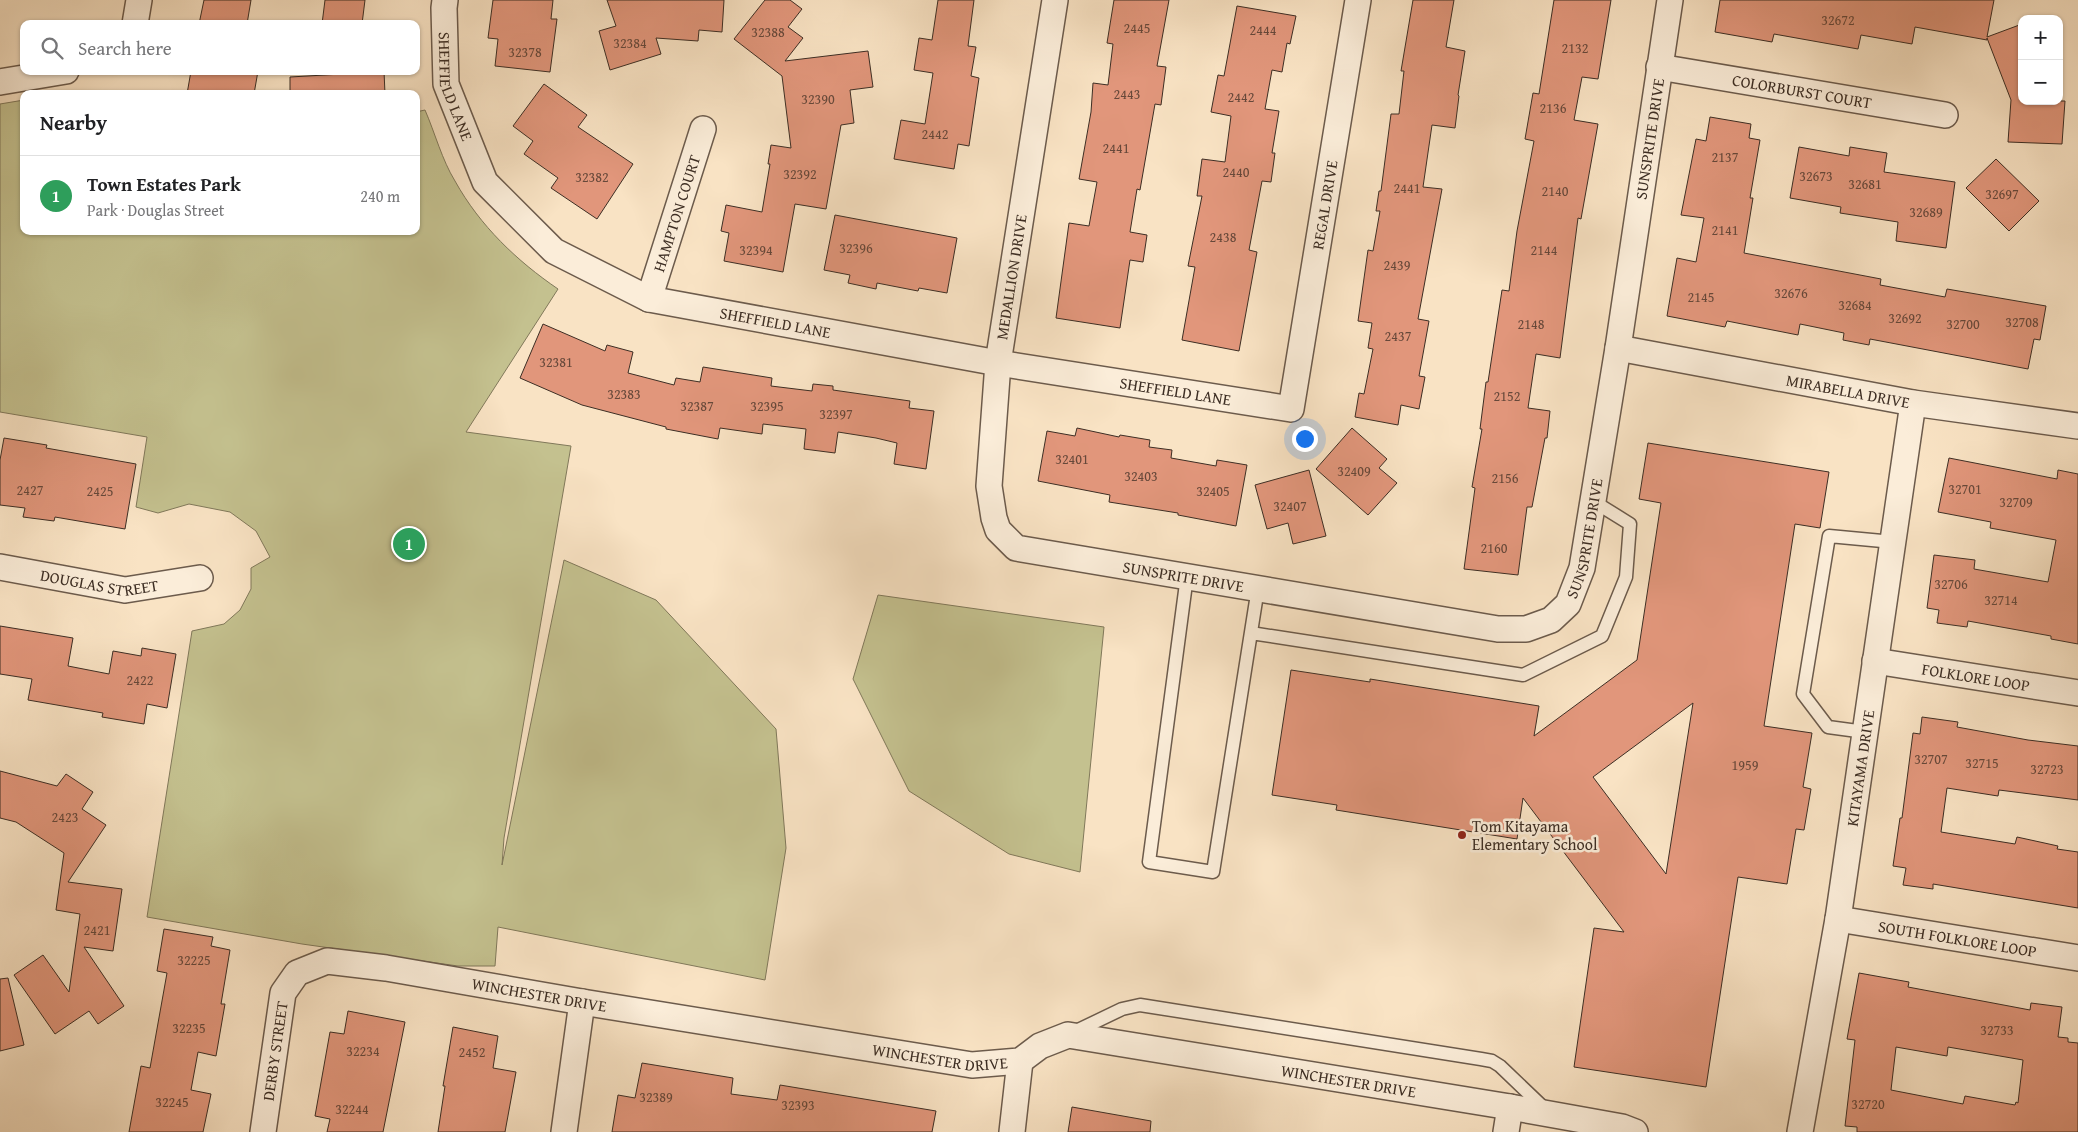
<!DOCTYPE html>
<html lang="en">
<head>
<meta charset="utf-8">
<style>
	body { margin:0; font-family:"Gentium Book Plus",serif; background:#f2f2f2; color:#202124 }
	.controls { position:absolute; right:15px; top:15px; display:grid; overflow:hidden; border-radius:10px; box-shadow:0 1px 4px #0004 }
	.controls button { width:45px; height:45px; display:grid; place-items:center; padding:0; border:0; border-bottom:1px solid #e0e0e0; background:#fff; color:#202124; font:25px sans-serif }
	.you { position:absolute; left:1304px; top:438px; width:18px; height:18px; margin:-12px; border:4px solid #fff; border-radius:50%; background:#1a73e8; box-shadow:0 0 0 8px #1a73e833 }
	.badge { display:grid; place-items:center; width:32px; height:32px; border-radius:50%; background:#8f2418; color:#fff; font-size:16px; font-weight:700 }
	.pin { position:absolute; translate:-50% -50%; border:2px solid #fff; box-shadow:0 1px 5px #0006 }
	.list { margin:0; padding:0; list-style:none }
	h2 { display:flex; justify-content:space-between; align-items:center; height:65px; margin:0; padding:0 20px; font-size:21px }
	h2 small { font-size:16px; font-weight:400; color:#757577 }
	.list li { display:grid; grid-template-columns:32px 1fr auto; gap:15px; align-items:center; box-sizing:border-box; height:80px; padding:0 20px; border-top:1px solid #e0e0e0 }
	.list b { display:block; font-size:19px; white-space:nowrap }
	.list p { margin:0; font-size:16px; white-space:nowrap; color:#757577 }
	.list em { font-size:16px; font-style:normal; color:#757577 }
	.icon { flex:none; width:28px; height:28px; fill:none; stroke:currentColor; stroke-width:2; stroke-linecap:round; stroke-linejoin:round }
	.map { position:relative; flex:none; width:2078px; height:1132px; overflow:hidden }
	.search { position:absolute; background:#fff; box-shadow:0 1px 4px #0004; left:20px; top:20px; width:400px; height:55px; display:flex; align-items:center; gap:12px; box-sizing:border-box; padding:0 18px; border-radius:10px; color:#757577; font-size:19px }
	.panel { position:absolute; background:#fff; box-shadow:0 1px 4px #0004; left:20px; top:90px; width:400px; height:145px; border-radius:10px }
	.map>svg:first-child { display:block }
	.green { fill:#c4c18f; stroke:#80785a }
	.building { fill:#e1967b; stroke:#3d2e24; fill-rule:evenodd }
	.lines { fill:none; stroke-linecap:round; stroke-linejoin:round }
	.lane-casing { stroke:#6c5b4c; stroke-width:15 }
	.street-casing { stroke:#6c5b4c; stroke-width:28 }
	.lane { stroke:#fbedd9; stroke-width:12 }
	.street { stroke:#fbedd9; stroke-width:25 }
	.poi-dot { fill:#8f2418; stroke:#fbedd9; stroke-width:2 }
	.labels { text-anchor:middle; stroke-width:5; stroke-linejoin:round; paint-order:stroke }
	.number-label { font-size:14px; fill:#66483a }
	.street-label { font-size:16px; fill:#3d2e24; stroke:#fbedd9 }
	.poi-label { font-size:16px; fill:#3d2e24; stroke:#fbedd9; text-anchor:start }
</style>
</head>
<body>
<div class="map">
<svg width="2078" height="1132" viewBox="0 0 2078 1132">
	<rect width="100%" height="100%" fill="#f9e3c4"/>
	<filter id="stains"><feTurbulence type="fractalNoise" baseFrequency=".004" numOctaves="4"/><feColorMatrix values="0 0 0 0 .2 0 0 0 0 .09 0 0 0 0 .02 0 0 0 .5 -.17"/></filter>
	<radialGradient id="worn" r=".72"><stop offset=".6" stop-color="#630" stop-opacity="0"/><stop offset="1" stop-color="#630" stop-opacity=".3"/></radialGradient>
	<path class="green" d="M24 100V231H416V112L425 110C435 133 442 160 455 181 480 226 517 261 558 289L466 432 571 446 504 838 502 865 564 560 656 600 776 729 786 848 765 980 498 927 495 966H458L302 944 147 917 192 631 224 624 240 610 251 589V568L270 557 256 531 230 512 189 504 158 513 136 507 147 437 0 412V104Z
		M878 595 1104 627 1080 872 1009 854 909 791 853 679Z"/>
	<path class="building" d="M204 0H251L247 24H199Z
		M325 0H365L362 24H322Z
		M493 0H553L551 19H557L550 72 495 66 498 39 488 38Z
		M607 0H724L722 32 699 30 698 41 656 38 661 54 610 70 599 31 616 26Z
		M765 0H790L802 9 788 27 803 38 785 61 868 51 873 87 850 90 854 123 841 125 826 209 795 204 783 272 724 261 729 233 721 231 726 205 762 212 770 164H768L771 145 791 148 782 76 734 39Z
		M938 0H974L968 46 976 47 971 76 979 78 969 146 958 144 954 169 894 159 901 120 925 124 933 73 914 70 919 38 932 40Z
		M1114 0H1169L1157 66 1166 67 1161 105 1155 104 1140 190 1137 189 1130 232 1147 235 1143 262 1130 260 1120 328 1056 318 1069 223 1089 226 1097 182 1079 179 1091 112 1093 83 1108 85 1113 44 1107 43Z
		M1413 0H1454L1446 47 1465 51 1458 95 1459 96 1455 128 1432 125 1423 187 1442 189 1418 319 1429 321 1419 376 1425 377 1419 409 1401 405 1398 425 1355 417 1359 393 1364 394 1373 349 1368 348 1372 323 1358 321 1368 250 1373 251 1380 211H1376L1379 191H1381L1391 114H1399L1404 71H1401Z
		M1554 0H1611L1598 79 1582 77 1574 120 1598 124 1581 219 1578 218 1560 358 1536 354 1528 408 1550 411 1547 438H1545L1532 507H1527L1518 575 1464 569 1475 488 1472 487 1482 429H1480L1486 382H1488L1502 290 1509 291 1517 231 1534 141 1525 139 1533 93 1539 94Z
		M1720 0H1994L1987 37 2022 24V101H2065L2062 144 2008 142 2011 100 1987 38V40L1915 27 1912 44 1861 35 1858 49 1774 34 1772 42 1715 32Z
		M1237 6 1296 16 1290 44 1287 43 1282 72 1272 70 1265 109 1279 111 1272 153H1275L1271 182 1262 181 1249 250 1257 252 1239 351 1182 340 1195 267 1188 266 1202 196H1197L1202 159 1225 162 1231 116 1211 112 1218 75 1224 76Z
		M191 71H258L254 94H187Z
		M342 71H384L385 94H290V77L342 74Z
		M544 84 587 115 578 127 633 164 597 219 551 188 558 178 524 154 533 141 513 126Z
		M1710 117 1751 124 1749 138 1760 140 1750 198H1753L1744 253 1881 279 1880 285 1945 297 1947 289 2046 306 2040 340 2034 339 2028 369 1870 339 1869 345 1843 340 1844 333 1800 324 1798 335 1727 321 1725 327 1667 316 1677 258 1696 262 1704 218 1681 215 1696 139 1706 141Z
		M1799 147 1849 156 1850 147 1887 153 1884 172 1955 182 1946 248 1896 241 1898 222 1840 213 1841 207 1790 198Z
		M1996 159 2039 201 2009 231 1966 188Z
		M835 215 957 238 947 293 919 288 918 291 877 283 876 289 848 283 850 275 824 270Z
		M543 324 605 351 607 345 633 352 628 373 674 385 676 378 700 382 703 367 772 378 771 386 812 391 813 384 833 386V390L910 401 909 408 934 411 926 469 894 464 897 443 876 438 838 432 835 453 804 449 806 429 763 424 762 434 720 428 718 439 666 429V427L582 405 520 378Z
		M1077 428 1119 437 1120 435 1150 440 1149 447 1172 450 1171 458 1216 466 1217 460 1247 465 1236 526 1178 515V513L1109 502 1110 495 1038 481 1047 431 1075 436Z
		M1352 428 1387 459 1379 468 1397 483 1368 515 1316 469Z
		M4 438 47 445 46 448 136 464 125 529 55 517 54 521 23 517 25 508 0 505V460Z
		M1648 443 1829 472 1820 528 1795 524 1764 726 1812 733 1803 787 1811 789 1804 830 1796 829 1787 884 1738 877 1706 1087 1574 1067 1594 928 1624 932 1523 798 1517 839 1336 810 1337 805 1272 795 1291 670 1370 682V679L1539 706 1534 736 1637 660 1661 503 1639 499ZM1693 703 1666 874 1593 777Z
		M1949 458 2057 479 2058 470 2078 474V644L2051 639V636L1968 621 1967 627 1937 623 1939 610 1927 608 1934 555 1975 560 1974 569 2048 582 2056 540 1990 528 1991 522 1938 512Z
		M1309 470 1326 536 1293 544 1288 523 1267 529 1255 485Z
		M0 626 73 638 68 666 109 674 113 651 141 656 142 648 176 654 167 708 147 704 144 724 102 717 103 713 28 700 32 679 0 674Z
		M1922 717 1958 722 1957 727 2028 740 2078 746V800L1999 790 1998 796 1947 788 1941 832 2015 844 2017 837 2058 846 2057 849 2078 852V908L1933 884V889L1903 885 1906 868 1893 866 1900 818H1902L1913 733 1920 734Z
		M0 771 57 786 66 774 93 792 82 809 106 825 68 882 122 889 113 951 84 947 124 1006 98 1024 89 1011 55 1034 14 975 43 955 69 992 80 914 56 910 64 853 16 822 0 818Z
		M164 929 213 937 211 946 230 950 221 1004H225L216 1056 198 1052 191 1090 211 1094 203 1132H129L141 1066 150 1068 167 973 157 971Z
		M1859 973 1909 982 1908 987 2030 1010 2031 1003 2062 1007 2058 1037 2068 1038V1042L2078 1043V1132H1857V1127L1845 1126 1855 1040 1847 1039ZM1896 1047 1947 1056 1948 1047 2023 1060 2018 1103 2016 1102 2015 1105 1965 1096 1963 1104 1891 1090Z
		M8 978 24 1045 0 1051V979Z
		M348 1011 405 1022 383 1132H327L330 1119 315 1116 330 1032 344 1034Z
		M453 1027 498 1036 493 1068 516 1072 505 1132H438L445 1086H443Z
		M642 1063 733 1078 731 1094 777 1100 780 1085 936 1111 932 1132H612L618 1095 635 1098Z
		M1072 1107 1151 1121 1150 1132H1068Z"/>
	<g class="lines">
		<defs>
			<path id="lane" d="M1187 576 1149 862 1213 872 1258 588
				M1251 633 1523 675 1602 636 1626 577 1630 524 1593 501
				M1865 732 1828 727 1803 694 1829 536 1893 542
				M1072 1033 1122 1009 1140 1005 1481 1059 1492 1061 1500 1066 1545 1109"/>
			<g id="street">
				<path id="s1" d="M445 0 444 8 446 84 485 182 554 251 649 299 998 363 1291 409 1358 0"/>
				<path id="s2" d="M1055 0 998 363 989 486 994 518 998 530 1016 548 1498 629H1526L1551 620 1568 604 1582 568 1618 348 1670 0"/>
				<path d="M135 24 139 0"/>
				<path id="s3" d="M1659 67 1945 115"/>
				<path d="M0 82 66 71"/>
				<path id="s4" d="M649 299 703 129"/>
				<path id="s5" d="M1618 348 1913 403 2078 426"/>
				<path id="s6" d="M0 567 125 590 200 578"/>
				<path id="s7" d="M1875 661 2078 693"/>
				<path id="s8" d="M1838 919 2078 958"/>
				<path id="s9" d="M263 1132 283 993 297 973 327 961 386 968 582 1002 972 1065 1020 1061 1040 1046 1068 1035 1510 1107 1622 1127 1635 1132"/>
				<path d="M564 1132 582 1002"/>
				<path d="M1012 1132 1020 1061"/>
				<path d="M1506 1132 1510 1107"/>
				<path id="s10" d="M1800 1132 1838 919 1913 403"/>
			</g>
		</defs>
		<use href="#lane" class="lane-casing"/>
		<use href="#street" class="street-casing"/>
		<use href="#lane" class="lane"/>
		<use href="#street" class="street"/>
	</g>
	<circle class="poi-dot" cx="1462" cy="835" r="5"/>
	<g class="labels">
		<g class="number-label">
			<text x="1838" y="25">32672</text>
			<text x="1137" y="33">2445</text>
			<text x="1263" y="35">2444</text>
			<text x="768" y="37">32388</text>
			<text x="630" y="48">32384</text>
			<text x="1575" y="53">2132</text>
			<text x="525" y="57">32378</text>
			<text x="1127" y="99">2443</text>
			<text x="1241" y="102">2442</text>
			<text x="818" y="104">32390</text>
			<text x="1553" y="113">2136</text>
			<text x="935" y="139">2442</text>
			<text x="1116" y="153">2441</text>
			<text x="1725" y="162">2137</text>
			<text x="1236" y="177">2440</text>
			<text x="800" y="179">32392</text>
			<text x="1816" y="181">32673</text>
			<text x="592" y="182">32382</text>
			<text x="1865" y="189">32681</text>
			<text x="1407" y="193">2441</text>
			<text x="1555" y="196">2140</text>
			<text x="2002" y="199">32697</text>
			<text x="1926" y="217">32689</text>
			<text x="1725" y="235">2141</text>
			<text x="1223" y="242">2438</text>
			<text x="856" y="253">32396</text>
			<text x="756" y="255">32394</text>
			<text x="1544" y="255">2144</text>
			<text x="1397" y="270">2439</text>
			<text x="1791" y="298">32676</text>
			<text x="1701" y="302">2145</text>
			<text x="1855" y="310">32684</text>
			<text x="1905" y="323">32692</text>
			<text x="2022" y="327">32708</text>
			<text x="1531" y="329">2148</text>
			<text x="1963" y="329">32700</text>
			<text x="1398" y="341">2437</text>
			<text x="556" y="367">32381</text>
			<text x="624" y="399">32383</text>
			<text x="1507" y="401">2152</text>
			<text x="697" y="411">32387</text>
			<text x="767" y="411">32395</text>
			<text x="836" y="419">32397</text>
			<text x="1072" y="464">32401</text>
			<text x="1354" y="476">32409</text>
			<text x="1141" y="481">32403</text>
			<text x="1505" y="483">2156</text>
			<text x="1965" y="494">32701</text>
			<text x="30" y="495">2427</text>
			<text x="100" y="496">2425</text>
			<text x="1213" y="496">32405</text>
			<text x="2016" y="507">32709</text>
			<text x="1290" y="511">32407</text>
			<text x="1494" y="553">2160</text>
			<text x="1951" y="589">32706</text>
			<text x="2001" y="605">32714</text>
			<text x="140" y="685">2422</text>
			<text x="1931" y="764">32707</text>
			<text x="1982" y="768">32715</text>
			<text x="1745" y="770">1959</text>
			<text x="2047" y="774">32723</text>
			<text x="65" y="822">2423</text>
			<text x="97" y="935">2421</text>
			<text x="194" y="965">32225</text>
			<text x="189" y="1033">32235</text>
			<text x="1997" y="1035">32733</text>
			<text x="363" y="1056">32234</text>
			<text x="472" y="1057">2452</text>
			<text x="656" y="1102">32389</text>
			<text x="172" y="1107">32245</text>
			<text x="1868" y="1109">32720</text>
			<text x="798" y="1110">32393</text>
			<text x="352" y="1114">32244</text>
		</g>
		<g class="street-label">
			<text dy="6" stroke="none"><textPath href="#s1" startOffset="88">SHEFFIELD LANE</textPath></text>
			<text dy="6" stroke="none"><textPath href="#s3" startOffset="145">COLORBURST COURT</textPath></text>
			<text dy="6" stroke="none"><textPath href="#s2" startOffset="1601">SUNSPRITE DRIVE</textPath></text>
			<text dy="6" stroke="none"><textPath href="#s1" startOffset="1252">REGAL DRIVE</textPath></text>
			<text dy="6" stroke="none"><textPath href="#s4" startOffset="90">HAMPTON COURT</textPath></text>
			<text transform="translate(1011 277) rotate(-81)" y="6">MEDALLION DRIVE</text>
			<text dy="6" stroke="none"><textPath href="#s1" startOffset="522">SHEFFIELD LANE</textPath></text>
			<text dy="6" stroke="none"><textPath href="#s1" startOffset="928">SHEFFIELD LANE</textPath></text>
			<text dy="6" stroke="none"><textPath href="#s5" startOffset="234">MIRABELLA DRIVE</textPath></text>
			<text dy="6" stroke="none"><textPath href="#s2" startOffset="1196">SUNSPRITE DRIVE</textPath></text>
			<text dy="6" stroke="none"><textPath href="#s2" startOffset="731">SUNSPRITE DRIVE</textPath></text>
			<text dy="6" stroke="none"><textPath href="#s6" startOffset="101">DOUGLAS STREET</textPath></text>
			<text dy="6" stroke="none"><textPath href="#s7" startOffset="102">FOLKLORE LOOP</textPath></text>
			<text dy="6" stroke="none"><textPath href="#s10" startOffset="369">KITAYAMA DRIVE</textPath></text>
			<text dy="6" stroke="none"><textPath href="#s8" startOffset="121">SOUTH FOLKLORE LOOP</textPath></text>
			<text dy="6" stroke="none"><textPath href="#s9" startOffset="412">WINCHESTER DRIVE</textPath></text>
			<text dy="6" stroke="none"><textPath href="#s9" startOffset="82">DERBY STREET</textPath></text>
			<text dy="6" stroke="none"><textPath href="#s9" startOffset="818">WINCHESTER DRIVE</textPath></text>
			<text dy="6" stroke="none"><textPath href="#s9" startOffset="1238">WINCHESTER DRIVE</textPath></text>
		</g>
		<g class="poi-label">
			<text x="1472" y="832">Tom Kitayama<tspan x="1472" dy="18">Elementary School</tspan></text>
		</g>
	</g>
	<rect width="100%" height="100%" filter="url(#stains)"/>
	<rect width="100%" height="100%" fill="url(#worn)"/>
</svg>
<div class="controls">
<button>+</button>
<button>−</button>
</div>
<div class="you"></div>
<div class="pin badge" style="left:409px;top:544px;background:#2e9e5b">1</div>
<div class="search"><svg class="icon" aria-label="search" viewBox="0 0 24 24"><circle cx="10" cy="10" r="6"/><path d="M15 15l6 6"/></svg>Search here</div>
<section class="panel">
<h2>Nearby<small></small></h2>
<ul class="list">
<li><span class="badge" style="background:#2e9e5b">1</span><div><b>Town Estates Park</b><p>Park · Douglas Street</p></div><em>240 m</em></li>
</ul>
</section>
</div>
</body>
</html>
